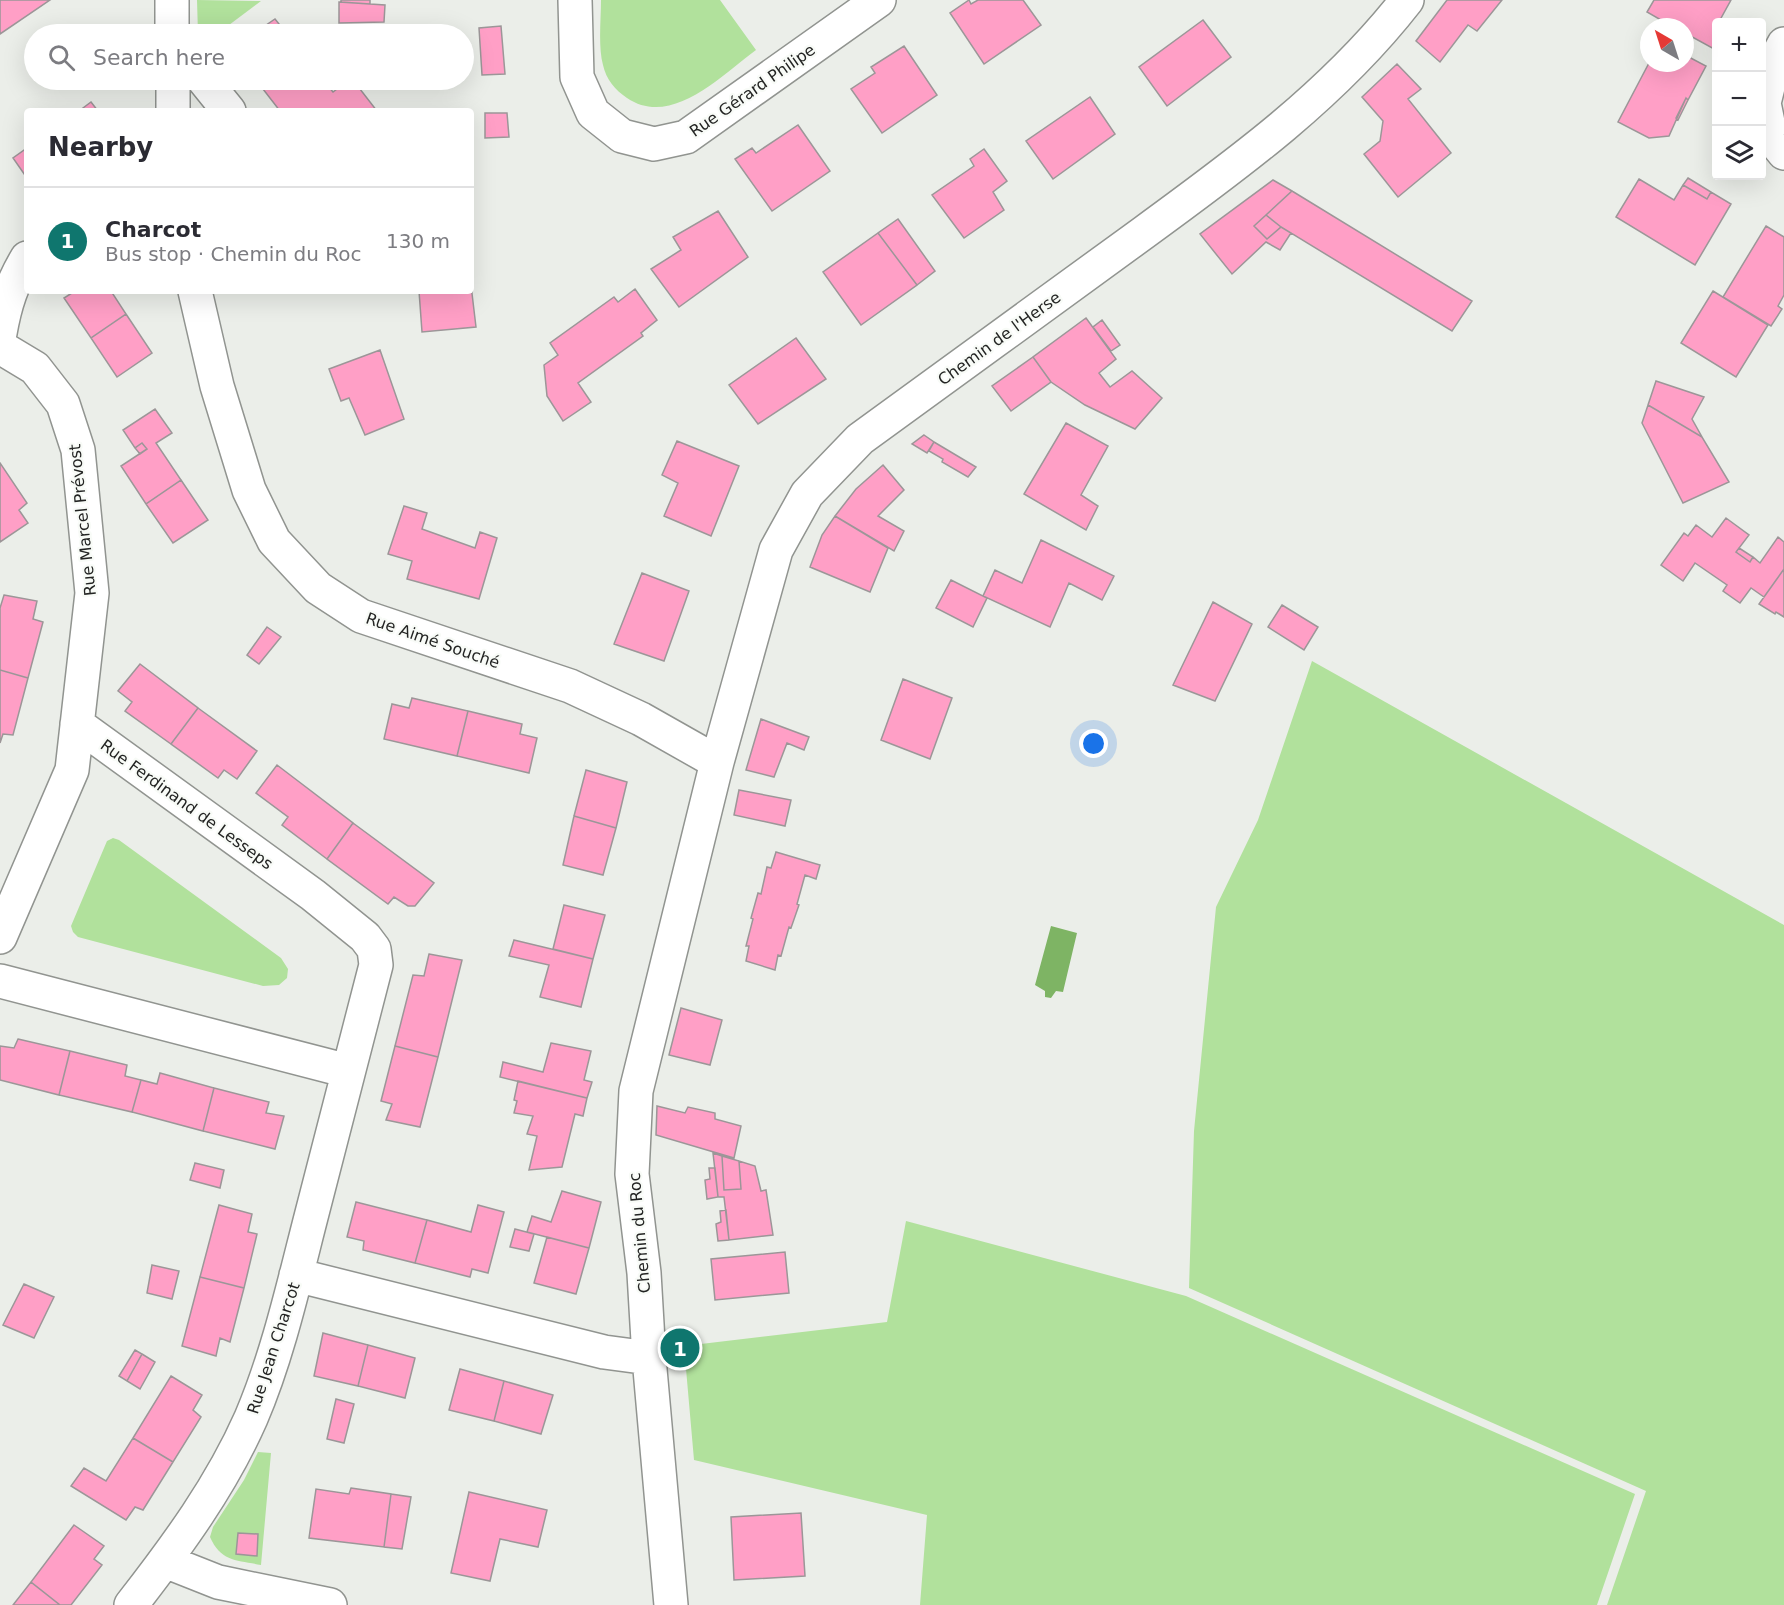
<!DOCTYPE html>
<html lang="en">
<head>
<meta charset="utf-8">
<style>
	body { margin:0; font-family:"DejaVu Sans",sans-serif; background:#f7f7f7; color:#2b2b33 }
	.controls { position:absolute; right:18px; top:18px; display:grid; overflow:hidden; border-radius:6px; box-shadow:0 6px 24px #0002 }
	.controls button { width:54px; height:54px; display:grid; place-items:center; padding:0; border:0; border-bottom:2px solid #e1e1e2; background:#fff; color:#2b2b33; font:30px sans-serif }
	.compass { position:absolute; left:1640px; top:18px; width:54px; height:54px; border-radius:50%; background:#fff; box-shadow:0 6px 24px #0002; rotate:321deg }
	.you { position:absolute; left:1094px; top:744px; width:21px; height:21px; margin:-15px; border:4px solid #fff; border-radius:50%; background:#1a73e8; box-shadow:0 0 0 9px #1a73e833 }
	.badge { display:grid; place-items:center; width:39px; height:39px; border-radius:50%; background:#0f766e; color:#fff; font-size:20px; font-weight:700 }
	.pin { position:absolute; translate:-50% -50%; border:3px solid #fff; box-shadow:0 2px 6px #0006 }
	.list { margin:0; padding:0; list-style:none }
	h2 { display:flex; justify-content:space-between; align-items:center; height:78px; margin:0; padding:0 24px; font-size:26px }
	h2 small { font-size:20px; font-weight:400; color:#7c7c81 }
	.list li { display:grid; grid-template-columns:39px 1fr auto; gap:18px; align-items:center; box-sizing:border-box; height:108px; padding:0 24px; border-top:2px solid #e1e1e2 }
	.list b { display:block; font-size:22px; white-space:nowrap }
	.list p { margin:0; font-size:20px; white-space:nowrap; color:#7c7c81 }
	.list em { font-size:20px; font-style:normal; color:#7c7c81 }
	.icon { flex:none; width:33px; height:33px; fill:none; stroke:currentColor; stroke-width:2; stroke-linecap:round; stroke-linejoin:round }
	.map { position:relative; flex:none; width:1784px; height:1605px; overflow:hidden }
	.search { position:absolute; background:#fff; box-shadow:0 6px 24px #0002; left:24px; top:24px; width:450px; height:66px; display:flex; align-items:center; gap:15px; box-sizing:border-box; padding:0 21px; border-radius:33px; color:#7c7c81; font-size:22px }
	.panel { position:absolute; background:#fff; box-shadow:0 6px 24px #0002; left:24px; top:108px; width:450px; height:186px; border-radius:6px }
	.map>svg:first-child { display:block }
	.green { fill:#b1e19c }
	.water { fill:#7eb464 }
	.building { fill:#ff9fc6; stroke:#9c9698; stroke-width:1.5 }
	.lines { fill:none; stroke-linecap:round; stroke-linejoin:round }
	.minor-casing { stroke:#919490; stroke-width:36 }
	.minor { stroke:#fff; stroke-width:33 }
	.labels { text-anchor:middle; stroke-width:4.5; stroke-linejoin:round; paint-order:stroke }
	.street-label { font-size:16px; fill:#232423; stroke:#f8fbf7 }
</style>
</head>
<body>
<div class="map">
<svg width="1784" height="1605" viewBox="0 0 1784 1605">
	<rect width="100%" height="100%" fill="#ebeee9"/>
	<path class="green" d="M197 0 261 1 217 34H198Z
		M601 0H720L756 50C721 76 671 128 627 98 615 90 606 79 603 65 598 47 601 19 601 0Z
		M1312 661 1784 925V1605H1607L1646 1491 1189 1288 1194 1131 1216 907 1258 820Z
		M113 838 119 840 281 958 288 969 287 978 279 985 263 986 78 937 73 932 71 926 107 841Z
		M906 1221 1186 1296 1635 1494 1597 1605H920L927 1515 694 1460 684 1346 887 1322Z
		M258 1452 271 1453 261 1565C237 1560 221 1562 210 1537L213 1527 244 1480Z"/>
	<path class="water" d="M1051 926 1077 933 1063 992 1056 991 1051 998 1045 997V991L1035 985Z"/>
	<path class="building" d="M0 0H50L0 34Z
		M341 0H370V4L341 2Z
		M969 0 971 4 978 0H1023L1041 25 984 64 950 13Z
		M1447 0H1502L1477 31 1468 25 1440 62 1416 41Z
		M1654 0H1731L1720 20 1723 22H1716V44L1714 49 1685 33V27H1673L1647 12Z
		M339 2 385 5 384 22 339 23Z
		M275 19 287 34H253Z
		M1203 20 1231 57 1167 106 1139 67Z
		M501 26 505 74 482 75 479 28Z
		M904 46 937 95 882 133 851 89 875 73 871 67Z
		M1685 55 1706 66 1688 100 1686 98 1669 136 1649 138 1618 122 1649 63H1685Z
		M1397 64 1421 89 1408 99 1451 153 1398 197 1364 154 1380 141 1383 121 1362 97Z
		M256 80H323L333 92 349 80H353L377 111H280Z
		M1090 97 1115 134 1053 179 1026 141Z
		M1686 98 1688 100 1678 120 1676 118Z
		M91 102 98 111H79Z
		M485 113H507L509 137 485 138Z
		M798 125 830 171 772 211 735 159 752 148 756 153Z
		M27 148V178L13 158Z
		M984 149 1007 181 993 192 1004 210 964 238 932 195 974 166 970 159Z
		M1688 178 1711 192 1707 199 1683 185Z
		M1639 179 1674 200 1683 185 1707 199 1711 192 1731 204 1695 265 1616 217Z
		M1273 180 1292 191 1254 226 1267 239 1281 227 1291 233 1280 250 1266 242 1232 274 1200 234Z
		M1292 191 1472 301 1452 331 1281 227 1266 215Z
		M718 211 748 257 679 307 651 269 681 250 673 237Z
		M1266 215 1281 227 1267 239 1254 226Z
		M898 219 935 271 917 285 878 233Z
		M1766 226 1784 237V295L1778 306 1782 309 1771 326 1723 297Z
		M878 233 917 285 861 325 823 272Z
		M471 285 476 327 422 332 419 291H471Z
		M635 289 657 320 641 333 643 336 578 383 591 402 563 421 547 396 544 365 558 355 550 343 614 297 618 302Z
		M75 291H111L126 314 91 338 64 298Z
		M1713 291 1768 325 1736 377 1681 343Z
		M126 314 152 353 117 377 91 338Z
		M1086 318 1116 359 1099 373 1110 387 1132 371 1162 398 1135 429 1085 405 1051 382 1033 357Z
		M1102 320 1120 345 1111 351 1093 327Z
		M796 338 826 379 758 424 729 385Z
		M380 350 404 419 365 435 349 398 341 401 329 369Z
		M1033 357 1051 382 1011 411 992 386Z
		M1656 381 1704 397 1692 419 1702 437 1648 405Z
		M1648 405 1702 437 1729 482 1683 503 1642 423Z
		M155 409 172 433 156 443 181 480 146 504 121 466 147 449 142 443 135 448 123 430Z
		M1066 423 1108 446 1081 495 1098 506 1086 530 1024 494Z
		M924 435 934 442 927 453 912 444Z
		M677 441 739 466 711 536 664 516 678 483 662 475Z
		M934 442 976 467 968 477 942 462 943 459 929 451Z
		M142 443 147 449 140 454 135 448Z
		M0 463 27 503 19 510 28 523 0 542Z
		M883 465 904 490 878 516 904 531 894 551 835 516 856 489Z
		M181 480 208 520 173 543 146 504Z
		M404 506 427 513 422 529 475 548 480 532 497 538 479 599 407 579 412 561 388 554Z
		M835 516 888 548 870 592 810 567 822 535Z
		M1726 518 1749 535 1736 552 1750 562 1753 557 1760 563 1778 537 1784 542V569L1764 597 1751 588 1740 603 1723 591 1727 585 1695 563 1683 581 1661 565 1684 533 1688 536 1696 525 1712 537Z
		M1041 540 1114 576 1102 600 1069 583 1050 627 983 596 995 570 1022 583Z
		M1739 548 1753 557 1750 562 1736 552Z
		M1784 569V617L1776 612 1775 614 1759 604Z
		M642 573 689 591 664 661 614 644Z
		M951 580 987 598 973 627 936 608Z
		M4 595 37 601 33 619 43 622 28 678 0 670V608Z
		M1213 602 1252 624 1215 701 1173 685Z
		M1282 605 1318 627 1304 650 1268 627Z
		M267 627 281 637 259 664 247 655Z
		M140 664 198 708 171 744 125 711 132 702 118 691Z
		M0 670 28 678 13 735 3 734 0 743Z
		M903 679 952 698 930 759 881 740Z
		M412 698 468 711 457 756 384 739 392 704 409 708Z
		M198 708 257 751 237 779 224 770 218 778 171 744Z
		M468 711 522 724 520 734 537 738 529 773 457 756Z
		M761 719 809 737 804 750 787 743 774 777 746 770Z
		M277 765 353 823 327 859 282 825 288 817 256 793Z
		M586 770 627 782 616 828 574 816Z
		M739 790 791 800 785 826 734 815Z
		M574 816 616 828 603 875 563 865Z
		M353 823 434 883 415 906H408L394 897 388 904 327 859Z
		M776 852 820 865 816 879 805 875 797 904 799 905 791 928 789 927 781 956 778 955 775 970 746 961 749 946H746L753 919 751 918 758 893 761 894 767 867 771 868Z
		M564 905 605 915 593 959 553 949Z
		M514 940 593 959 581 1007 540 997 549 965 509 956Z
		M429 954 462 960 438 1057 395 1046 413 975 424 976Z
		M681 1008 722 1020 710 1065 669 1055Z
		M18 1039 70 1051 59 1095 0 1080V1046L14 1048Z
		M551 1043 591 1051 584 1080 592 1082 587 1098 500 1077 503 1062 543 1072Z
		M395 1046 438 1057 420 1127 386 1120 392 1104 381 1101Z
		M70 1051 127 1065 125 1076 141 1080 132 1112 59 1095Z
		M160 1073 214 1088 203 1131 132 1112 141 1080 157 1084Z
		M518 1081 587 1098 583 1116 575 1114 562 1167 529 1170 537 1136 527 1134 533 1116 514 1113 517 1101 514 1100Z
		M214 1088 269 1102 266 1113 284 1116 275 1149 203 1131Z
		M657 1106 685 1113 688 1107 715 1113V1119L741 1126 734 1158 656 1135Z
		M713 1153 722 1156 724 1190 741 1189 739 1161 755 1166 761 1191 766 1190 773 1235 729 1240 724 1197H718Z
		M722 1156 739 1161 741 1189 724 1190Z
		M195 1163 224 1170 220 1188 190 1180Z
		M709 1168H715L718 1197 707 1199 705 1180 710 1179Z
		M562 1191 601 1202 589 1248 527 1232 532 1216 551 1222Z
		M356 1202 427 1220 415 1263 363 1250 364 1241 347 1237Z
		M219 1205 252 1214 248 1232 257 1234 244 1288 200 1277Z
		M478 1205 504 1212 488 1273 472 1269 470 1277 415 1263 427 1220 471 1232Z
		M726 1210 729 1240 718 1241 716 1224 721 1222 720 1211Z
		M515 1229 534 1234 529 1251 510 1247Z
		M547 1237 589 1248 576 1294 534 1283Z
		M785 1252 789 1293 715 1300 711 1259Z
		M152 1265 179 1271 172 1299 147 1293Z
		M200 1277 244 1288 230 1342 220 1338 216 1356 182 1346Z
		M24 1284 54 1297 34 1338 3 1325Z
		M323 1333 368 1345 358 1386 314 1376Z
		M368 1345 415 1358 405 1398 358 1386Z
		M135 1350 142 1354 127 1381 119 1376Z
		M142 1354 155 1362 140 1389 127 1381Z
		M460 1369 504 1381 494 1421 449 1410Z
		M171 1376 202 1395 193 1410 201 1417 173 1462 133 1438Z
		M504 1381 553 1395 541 1434 494 1421Z
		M336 1399 354 1404 344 1443 327 1439Z
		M133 1438 173 1462 143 1510 135 1507 126 1520 71 1486 84 1468 106 1481Z
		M351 1488 391 1494 384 1547 309 1538 316 1489 349 1494Z
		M469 1492 547 1510 538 1547 500 1539 490 1581 451 1573Z
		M391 1494 411 1497 402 1549 384 1547Z
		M801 1513 805 1576 734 1580 731 1517Z
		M74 1525 104 1546 94 1559 102 1565 71 1605H60L31 1582Z
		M238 1533 258 1534 257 1556 236 1554Z
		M31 1582 60 1605H13Z"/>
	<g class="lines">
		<defs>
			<path id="minor" d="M172 0V34
				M575 0 577 77 593 113 622 136 654 144 686 137 879 0
				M1784 44 1774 63 1764 103 1771 137 1784 153
				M173 80V111
				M204 80 229 111
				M195 291 217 386 249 490 274 541 318 588 361 616 570 686 641 719 717 762
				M0 333C5 304 12 283 27 258
				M0 347 35 368 63 404 78 450 92 593 72 770 0 937
				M77 724 313 895 365 937 374 949 376 965C354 1049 332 1133 311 1217 294 1283 278 1355 251 1418 221 1486 177 1546 131 1605
				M0 981 348 1071
				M296 1275 604 1352 649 1358
				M165 1561 218 1582 330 1605
				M671 1605 649 1358 644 1273 632 1174 636 1091 717 762 776 550 807 494 860 439C949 374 1039 309 1128 244 1228 171 1330 99 1407 0"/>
		</defs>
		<use href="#minor" class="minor-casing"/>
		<use href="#minor" class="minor"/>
	</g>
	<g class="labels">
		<g class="street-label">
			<text transform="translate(752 90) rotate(-35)" y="6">Rue Gérard Philipe</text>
			<text transform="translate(999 338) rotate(-36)" y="6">Chemin de l'Herse</text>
			<text transform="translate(82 520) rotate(-96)" y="6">Rue Marcel Prévost</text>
			<text transform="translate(433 640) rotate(19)" y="6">Rue Aimé Souché</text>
			<text transform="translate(187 804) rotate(36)" y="6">Rue Ferdinand de Lesseps</text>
			<text transform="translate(639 1233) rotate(-95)" y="6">Chemin du Roc</text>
			<text transform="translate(273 1348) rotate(-72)" y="6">Rue Jean Charcot</text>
		</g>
	</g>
</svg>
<div class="controls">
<button>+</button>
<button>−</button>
<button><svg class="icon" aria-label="layers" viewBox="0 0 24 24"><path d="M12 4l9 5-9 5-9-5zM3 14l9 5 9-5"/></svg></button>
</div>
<svg class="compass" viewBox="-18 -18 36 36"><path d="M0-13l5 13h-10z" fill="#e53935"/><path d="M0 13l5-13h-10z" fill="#7c7c81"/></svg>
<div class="you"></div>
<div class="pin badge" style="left:680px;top:1348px">1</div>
<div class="search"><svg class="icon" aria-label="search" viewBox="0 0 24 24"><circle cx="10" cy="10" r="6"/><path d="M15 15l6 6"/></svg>Search here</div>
<section class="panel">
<h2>Nearby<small></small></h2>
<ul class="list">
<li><span class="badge">1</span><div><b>Charcot</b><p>Bus stop · Chemin du Roc</p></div><em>130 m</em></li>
</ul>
</section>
</div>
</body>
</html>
